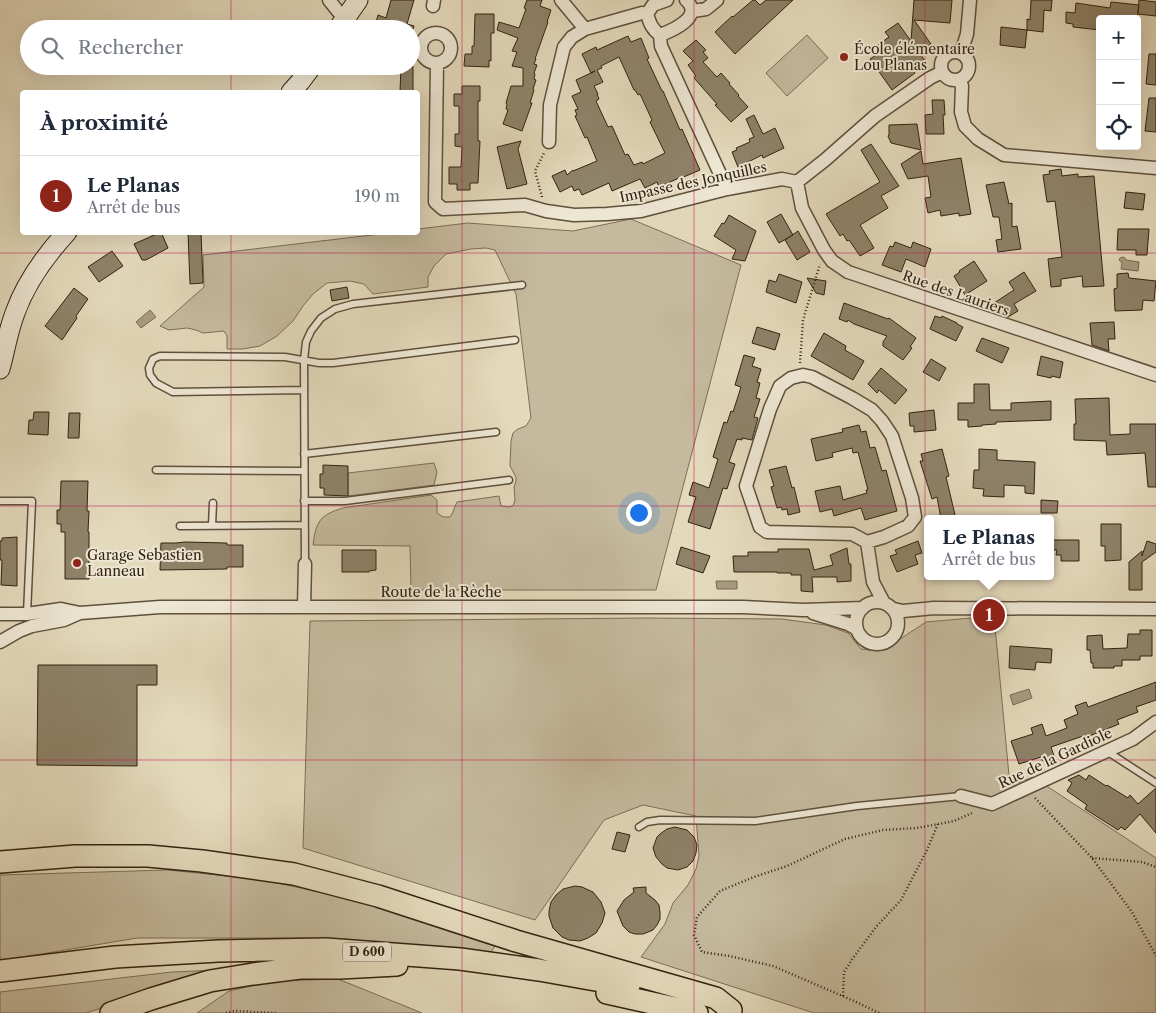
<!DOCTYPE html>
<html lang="fr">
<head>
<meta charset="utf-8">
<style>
	body { margin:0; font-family:"Libre Caslon Text",serif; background:#f2f2f3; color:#1f2937 }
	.controls { position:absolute; right:15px; top:15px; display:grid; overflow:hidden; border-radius:5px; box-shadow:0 5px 20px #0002 }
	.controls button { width:45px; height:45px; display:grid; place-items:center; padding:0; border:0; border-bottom:1px solid #e0e1e3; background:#fff; color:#1f2937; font:25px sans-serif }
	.you { position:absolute; left:638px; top:512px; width:18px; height:18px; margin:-12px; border:4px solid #fff; border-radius:50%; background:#1a73e8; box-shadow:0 0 0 8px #1a73e833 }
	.badge { display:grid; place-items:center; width:32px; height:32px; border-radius:50%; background:#8f2418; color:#fff; font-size:16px; font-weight:700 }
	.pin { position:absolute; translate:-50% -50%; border:2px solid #fff; box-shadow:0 1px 5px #0006 }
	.popup { position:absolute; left:924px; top:515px; width:130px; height:65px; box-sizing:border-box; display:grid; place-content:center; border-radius:5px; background:#fff; filter:drop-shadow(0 1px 4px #0005); font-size:16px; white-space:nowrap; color:#747a83 }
	.popup b { font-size:19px; color:#1f2937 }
	.popup::after { content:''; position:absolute; left:50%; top:100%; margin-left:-10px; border:10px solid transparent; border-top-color:#fff }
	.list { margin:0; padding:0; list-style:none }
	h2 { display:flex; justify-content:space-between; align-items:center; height:65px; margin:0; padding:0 20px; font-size:21px }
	h2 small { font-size:16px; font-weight:400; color:#747a83 }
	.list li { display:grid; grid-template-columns:32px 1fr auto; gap:15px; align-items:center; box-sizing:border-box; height:80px; padding:0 20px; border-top:1px solid #e0e1e3 }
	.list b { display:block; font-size:19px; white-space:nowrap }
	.list p { margin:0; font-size:16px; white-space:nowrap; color:#747a83 }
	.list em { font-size:16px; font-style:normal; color:#747a83 }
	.icon { flex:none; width:28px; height:28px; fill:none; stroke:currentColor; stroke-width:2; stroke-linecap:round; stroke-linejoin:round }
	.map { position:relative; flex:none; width:1156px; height:1013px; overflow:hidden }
	.search { position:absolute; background:#fff; box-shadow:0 5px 20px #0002; left:20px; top:20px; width:400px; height:55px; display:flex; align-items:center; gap:12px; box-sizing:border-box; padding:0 18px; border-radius:28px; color:#747a83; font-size:19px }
	.panel { position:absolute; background:#fff; box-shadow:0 5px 20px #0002; left:20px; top:90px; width:400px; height:145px; border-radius:5px }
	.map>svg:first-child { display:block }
	.green { fill:#c5ba9e; stroke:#7c6e58 }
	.water { fill:#a79b81; stroke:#786b54 }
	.building { fill:#8e8269; stroke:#322311; fill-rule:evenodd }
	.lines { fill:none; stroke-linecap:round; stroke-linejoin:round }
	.lane-casing { stroke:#5e503c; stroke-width:9 }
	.street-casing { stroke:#5e503c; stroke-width:15 }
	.secondary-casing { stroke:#322311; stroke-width:21 }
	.primary-casing { stroke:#322311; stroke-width:24 }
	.path { stroke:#322311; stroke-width:2.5; stroke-dasharray:1 2.5; stroke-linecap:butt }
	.lane { stroke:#ede6d3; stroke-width:6 }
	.street { stroke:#ede6d3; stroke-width:12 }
	.secondary { stroke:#ede6d3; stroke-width:19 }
	.primary { stroke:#e3d9bb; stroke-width:21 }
	.grid { fill:none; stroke:#c2185b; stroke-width:1; stroke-opacity:0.55 }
	.poi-dot { fill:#8f2418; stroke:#ede6d3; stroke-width:2 }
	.labels { text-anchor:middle; stroke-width:4; stroke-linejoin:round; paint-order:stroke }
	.shield { fill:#ede6d3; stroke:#6a5e4b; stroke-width:1 }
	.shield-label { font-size:12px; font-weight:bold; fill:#322311 }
	.poi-label { font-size:14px; fill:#322311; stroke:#ede6d3; text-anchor:start }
	.street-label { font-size:14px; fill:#322311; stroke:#ede6d3 }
</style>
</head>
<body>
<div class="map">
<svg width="1156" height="1013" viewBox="0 0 1156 1013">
	<rect width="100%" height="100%" fill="#e3d9bb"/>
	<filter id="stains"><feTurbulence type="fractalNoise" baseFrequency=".004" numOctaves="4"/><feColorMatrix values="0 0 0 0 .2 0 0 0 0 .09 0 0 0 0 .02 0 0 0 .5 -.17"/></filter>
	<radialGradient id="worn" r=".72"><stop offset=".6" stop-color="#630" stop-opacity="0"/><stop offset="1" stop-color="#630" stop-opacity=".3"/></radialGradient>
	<path class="green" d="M807 35 828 58 787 96 766 73Z
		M631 219 741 265 656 590H411L410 546 313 545C316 521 320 515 343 508L431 495 437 500V513L443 517H450C454 512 454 507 457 502L499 496 501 506 508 507 513 506 515 500 514 487 516 481V477L510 466 511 441 513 433 518 429 526 426 531 418 516 294 495 250 486 248 471 249 446 254 434 266 428 277V287L373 294 364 284 350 281 327 283 313 294 303 306 293 321 277 336 260 346 243 349H227V336L224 331 203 333 196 330 187 328 169 330 160 326 204 287 203 255 389 233 418 232V229L468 223 573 231Z
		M434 463 437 472 434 485 348 496V473Z
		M994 616 1010 786 1033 777 1156 858V1013H814L641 957 665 924 673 903 688 885 696 869 699 856 696 816 643 805 604 820 535 920 303 848 310 621 646 618 782 619 826 625 848 633 861 649 879 651 897 641 926 622Z
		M167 870 259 879 365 902 497 943 491 952 305 938H137L0 961V875Z
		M220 970 86 1013H0V992L172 972Z
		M338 979 422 1013H197L229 991 274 981Z"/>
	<path class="water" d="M1123 257 1125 258 1126 260 1139 262 1138 271 1121 269 1122 263 1119 260 1120 258Z
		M150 310 156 317 141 328 136 322Z
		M716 581H737V589H717Z
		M1029 689 1032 698 1013 705 1010 695Z"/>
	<path class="building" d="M391 0H414L407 24 414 26 413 29H374L378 15 386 18Z
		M527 0H542L540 6 551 10 547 22H548L535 59H536L534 64 537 65 534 73 535 74 534 79 536 80 533 89 534 90 530 103H532L522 131 503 124 508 110 506 109 507 104 506 103 511 86H523V68L512 66 517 52 512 51 518 38 497 30 499 22 519 28 526 9 524 8Z
		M753 0H755L760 5 766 0H793L735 54 715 32 732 16 733 17Z
		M914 0H952L950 23 914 20 931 44 919 52 925 61 913 70 915 73 892 90 870 59 882 51 878 45 889 37 885 32 898 23 911 41Z
		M1031 0H1052L1051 11 1044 10 1043 32 1027 30 1025 48 1000 45 1001 27 1027 30V19L1030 20Z
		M1139 0 1156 2V16L1138 14Z
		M1111 2 1139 5 1137 19H1100V30L1073 27V24L1066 23V12L1075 13 1076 3 1110 8Z
		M475 14H494V33H491V61L489 60V67L464 66 465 54H472V46H474Z
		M628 36 631 42 641 38 649 58 647 59 662 91H663L680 130 682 129 700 170 679 179V178L659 187 657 182 645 188 640 179 612 191 609 183 582 195 579 189 574 191 572 186 560 192 552 176 565 170 567 175 573 170V171L597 161 587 137 585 138 575 116 577 115 575 110 578 109 572 96 581 92 576 80 595 71 591 73 582 54 596 47 597 50ZM619 57 634 90H635L638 95 640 94 652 120 650 122 665 153 643 164 642 162 634 165 628 154 625 155 612 126 608 127 596 101 599 99 597 94H598L594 86 603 82 597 70 602 68 601 66Z
		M696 40 706 50 703 52 708 58 703 62 717 77 721 73 730 83 729 84 739 95 738 96 748 107 731 122 715 105 717 104 694 78 696 76 688 65 693 61 683 51Z
		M1149 54H1156V85L1146 84Z
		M401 66H413V92H400Z
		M462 86H480V101H478V141H480L478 183H470V190H457V184H449V167H461L462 147 455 146V134H459V106H454V94H462Z
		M1149 98H1156V132L1145 131Z
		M932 100H944L945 115H943L944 134H926L925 115 933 114Z
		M754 115 763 134 775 128 784 148 763 158 762 155 738 167 732 152 737 150 736 148 750 142 749 139 754 137 746 119Z
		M917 124 921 150 891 143 888 136 889 135V125Z
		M521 141 518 149 527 184 507 189 497 147Z
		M871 144 899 186 881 196 888 208 860 225 874 248 860 256 849 240 847 241 843 234 840 236 826 214 880 182 861 150Z
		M921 151 923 164 961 158 971 214 959 216V213L941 216 940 210 928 213 925 198 931 197 928 176 908 179 901 164Z
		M1061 169 1062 176 1078 174V177L1094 176 1104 286 1083 287 1082 276 1061 279V286L1051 287 1048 259 1062 257 1055 201 1047 202 1043 175 1050 174 1049 171Z
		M1004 182 1009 204 1012 203V227L1017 226 1021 249 998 252 996 240 1002 239 999 217H993L986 185Z
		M1126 192 1145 194 1143 210 1124 208Z
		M781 214 793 235 779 243 767 222Z
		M729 215 756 231 745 261 732 259 736 250 714 236 722 223 724 224Z
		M1118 229H1149L1147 255H1136V250H1117Z
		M798 231 810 252 797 260 785 240Z
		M161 232 168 248 146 260H142L134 244Z
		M188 232H201L203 283 190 284Z
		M895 242 911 248 913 242 931 249 925 267 906 259 901 272 882 265 890 246 893 247Z
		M112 251 123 266 99 282 88 267Z
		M974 261 987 281 965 295 954 276 960 272 959 271Z
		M1024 272 1036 291 1014 304 1018 311 1008 317 1002 315 994 303 1014 290 1009 282Z
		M1128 273 1129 278 1156 281 1154 301 1143 300 1142 310 1115 311 1114 289 1117 288V274Z
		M779 274 802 282 796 303 766 292 769 280 776 282Z
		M807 278 826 281 824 295 816 293Z
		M347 287 349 298 332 301 330 290Z
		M74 288 88 299 76 316 77 318 62 340 45 326Z
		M844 303 888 319 889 318 916 338 910 347 912 348 903 360 883 346V342L887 336 854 324 848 320 847 322 839 319Z
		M935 316 941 318 942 316 957 323V324L963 327 956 341 930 329Z
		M1114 322 1115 339H1108L1109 351 1092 345 1090 323Z
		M757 327 780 334 775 350 752 343Z
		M824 333 846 346 845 350 864 361 853 380 811 356Z
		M982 338 1009 348 1002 363 976 351Z
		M744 355 755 358 752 366 761 369 757 382 760 383 756 398 760 399 754 417 758 418 752 440 742 438V440L737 439 729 462 735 464 727 489 723 488 710 529 688 522 696 497 689 495 693 482 709 488 718 459 713 457 724 422 727 423 731 411 733 412 741 387 735 385Z
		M1041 356 1063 362 1060 378 1052 376 1051 378 1037 375Z
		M931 359 946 368 939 381 923 372Z
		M881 368 907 390 895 404 879 390 877 393 868 384Z
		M974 384H989L990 410H1011V403L1051 401V420L996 422V424L982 425V426L968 427V420H958V403H974Z
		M1109 398 1110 435 1130 434V424H1156V487H1148L1145 453 1107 455 1106 441 1074 440V424H1076L1075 399Z
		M934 410 936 430 914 432V426H910L909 413Z
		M34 412H49L48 435 28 434 29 420H33Z
		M69 413H80L79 438H68Z
		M859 425 861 432 866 431 870 448 875 447 882 471 886 470 897 511 865 520 861 508 834 516 832 509 820 512 815 491 840 486 843 500 867 493 866 490H868L858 452 853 453 852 448 832 453 833 457 816 461 811 439 843 432 842 429Z
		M942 449 949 476 946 477 956 519H941L937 497 932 499 920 461H923L921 454Z
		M979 449 997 450V460L1035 462 1034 494 1025 493V486L1004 485V497L983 496 984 489 973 488 974 470H979Z
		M323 465 348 466V496L324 495V488H320V474H323Z
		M786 466 792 488 794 487 800 512 788 515 787 509 782 510 781 507 777 508 771 487 774 486 769 470Z
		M61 481H88L87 511H89L88 532H89V579H65V532H61V524H57V510H60Z
		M1041 500 1058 501 1057 513H1041Z
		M1101 524H1121V560L1105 561V546H1101Z
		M17 537V586L1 585 2 560H0V541H2V538Z
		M1052 540H1079V561H1061V555H1056L1057 550H1052Z
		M918 541 922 553 915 555 918 564 897 572 890 556 897 554 895 550Z
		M1147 541 1156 544V552L1142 562V590H1129V562L1142 551V556Z
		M185 542 227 543V545H243V567H227V569L160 570 161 543H176Z
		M681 547 710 556 703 573 676 564Z
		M847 548 849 564H851V581L837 582V577H812L813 592 801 591V575H791V573H777V572H734L733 556H748V552H778V549H809L814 570 833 565 830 555Z
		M342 550H376V570L369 571V572H342Z
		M1140 630H1152V656H1140V660H1122V666H1114V668H1093V663H1091L1090 650H1087V636L1102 635 1103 649 1127 648 1128 634H1140Z
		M1010 646 1052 649 1051 663 1036 662 1035 670 1009 668Z
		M38 665H157V685H137V766L37 765Z
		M1156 682V700L1136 707 1138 712 1117 720 1119 724 1087 737 1086 735 1051 747 1054 756 1043 761 1041 757 1019 764 1011 741 1033 734 1031 728 1042 724 1046 736 1067 728 1064 720 1078 714 1075 706 1086 702 1088 707Z
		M1079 775 1086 780 1089 775 1106 786 1107 785 1128 798 1130 795 1138 804 1156 788V833L1140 814 1125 830 1121 827 1118 830 1085 809 1087 805 1067 791 1072 783 1068 780Z
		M675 827 687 830 694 837 697 845 696 853 693 861 687 867 678 870 667 868 662 864 656 857 653 848 657 837 660 834 667 829Z
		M617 832 630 835 625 852 612 849Z
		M575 886 582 887 593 892 601 902 605 913 602 923 596 933 588 938 580 941 569 940 562 937 553 928 549 916V911L551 902 556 895 563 889Z
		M646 887V893L655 900 659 905 660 912V919L657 925 653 930 643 934H635L629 932 623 926 617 911 624 900 634 892 633 888Z"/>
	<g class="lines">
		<defs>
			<path id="lane" d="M304 390 173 392 156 383 150 375 149 368 153 359 160 356 285 357 319 363H333L515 340
				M304 454 496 432
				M156 470 304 471
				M0 501H32L27 614
				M304 501H345L509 480
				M180 526 304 525
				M212 526 213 503
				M305 564 304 360 306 342 311 331 321 318 335 309 353 304 522 285
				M1108 752 1156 783
				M639 827 647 822 660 820 755 821 857 806 961 796"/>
			<path id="street" d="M329 0 345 20
				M561 0 585 29
				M433 6 434 0
				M693 11 706 9 717 0
				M647 14C650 24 652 29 660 35 674 30 704 16 686 0
				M647 14 653 5 667 0
				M421 48a15 15 0 1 1 30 0a15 15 0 1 1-30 0Z
				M660 35 661 46 727 189
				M941 66a14 14 0 1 1 28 0a14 14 0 1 1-28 0Z
				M961 53 967 34 970 0
				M437 64 435 202 443 209 525 205 546 211 574 215 607 214 641 211 727 189 782 179 797 182 825 160 875 116 930 78 942 72
				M959 80 962 86 961 112 965 126 978 139 1004 155 1156 168
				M549 142 550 105 564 47 572 37 585 29 642 13 647 14
				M797 182 802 208 824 250 832 261 848 272 1156 375
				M803 375 812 377 852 398 872 410 882 421 892 436 912 498 915 517 908 526 884 537 867 542 852 534 767 532 760 527 746 486 770 409 780 386 791 378Z
				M867 542 873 582 884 603
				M856 623a21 21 0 1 1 42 0a21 21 0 1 1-42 0Z
				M304 607 305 564
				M894 609 903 611 934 608 1156 609
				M813 613 848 624 857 629
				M0 614H27L61 609 80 613 160 607H743L803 610 863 608
				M0 642 19 631 32 626 64 620 80 613
				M961 796 992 804 1133 739 1156 722"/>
			<path id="secondary" d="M338 29 358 0
				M291 92 300 82 312 66
				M0 369C5 351 8 331 15 313 26 282 45 256 67 232"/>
			<path id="primary" d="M0 862 75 856H148L202 861 294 874 378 896 516 941 716 998 731 1010
				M0 971 115 957 218 951 326 949 460 959 539 970 629 986
				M607 993 697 1013
				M111 1013 151 999 210 981 253 974 300 968H340L397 965"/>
		</defs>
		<use href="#lane" class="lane-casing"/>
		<use href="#street" class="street-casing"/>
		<use href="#secondary" class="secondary-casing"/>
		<use href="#primary" class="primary-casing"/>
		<path class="path" d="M542 197 535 171 544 153
			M800 363 803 320 820 264
			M1035 798 1092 858 1132 912 1156 956
			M1092 858 1142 862 1156 867
			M843 996 844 972 853 958 876 927 901 900 927 850 938 824
			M226 1013 235 1011 276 1013
			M879 1013 854 1001 773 966 729 956 702 952 694 935 697 917 720 891 754 877 787 866 845 839 883 830 917 828 954 821 972 813"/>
		<use href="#lane" class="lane"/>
		<use href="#street" class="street"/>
		<use href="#secondary" class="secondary"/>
		<use href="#primary" class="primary"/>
	</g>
	<path class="grid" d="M231 0V29M462 0V1013M694 0V1013M925 0V1013M231 66V92M231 232V1013M0 253H1156M0 506H1156M0 760H1156"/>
	<g class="poi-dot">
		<circle cx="844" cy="57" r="5"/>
		<circle cx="77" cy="563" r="5"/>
	</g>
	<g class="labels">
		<rect class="shield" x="343" y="942.5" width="48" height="19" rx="4"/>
		<g class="shield-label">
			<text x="367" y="956">D 600</text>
		</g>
		<g class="poi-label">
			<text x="854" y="54">École élémentaire<tspan x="854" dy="16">Lou Planas</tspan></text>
			<text x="87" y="560">Garage Sebastien<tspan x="87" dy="16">Lanneau</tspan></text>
		</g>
		<g class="street-label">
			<text transform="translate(693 182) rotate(-12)" y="5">Impasse des Jonquilles</text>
			<text transform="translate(956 293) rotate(19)" y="5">Rue des Lauriers</text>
			<text x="441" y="597">Route de la Rèche</text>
			<text transform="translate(1055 758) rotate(-25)" y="5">Rue de la Gardiole</text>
		</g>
	</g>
	<rect width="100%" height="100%" filter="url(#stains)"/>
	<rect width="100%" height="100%" fill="url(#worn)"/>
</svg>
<div class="controls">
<button>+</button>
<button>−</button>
<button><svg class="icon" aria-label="locate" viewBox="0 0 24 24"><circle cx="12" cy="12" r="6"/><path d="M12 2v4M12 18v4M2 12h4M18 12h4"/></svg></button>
</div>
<div class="you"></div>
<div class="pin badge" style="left:989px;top:615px">1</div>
<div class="popup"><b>Le Planas</b>Arrêt de bus</div>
<div class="search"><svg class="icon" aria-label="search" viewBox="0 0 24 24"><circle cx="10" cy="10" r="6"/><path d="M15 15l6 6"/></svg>Rechercher</div>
<section class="panel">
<h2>À proximité<small></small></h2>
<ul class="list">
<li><span class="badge">1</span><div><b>Le Planas</b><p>Arrêt de bus</p></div><em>190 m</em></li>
</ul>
</section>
</div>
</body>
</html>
